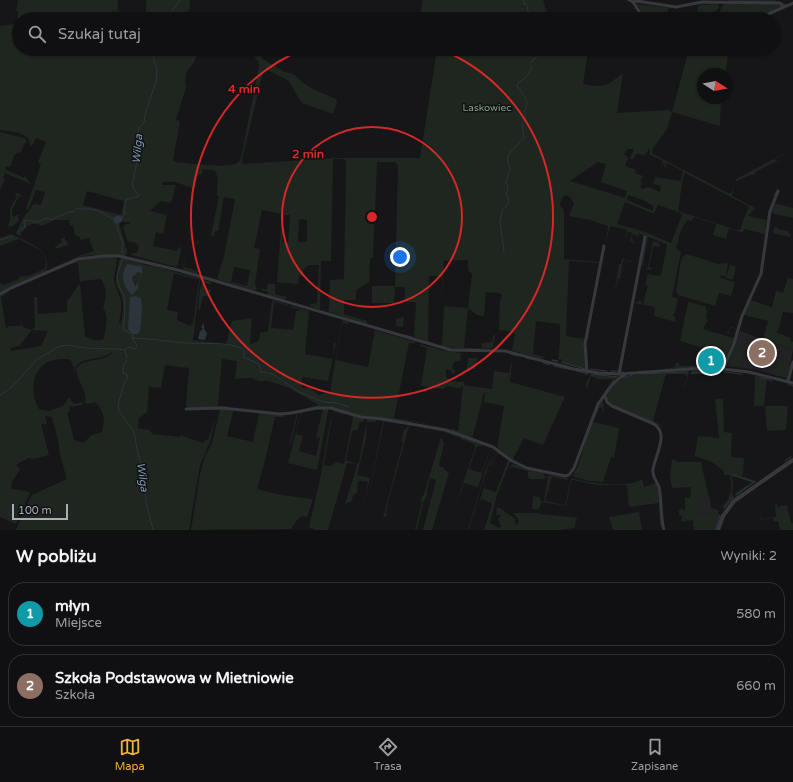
<!DOCTYPE html>
<html lang="pl">
<head>
<meta charset="utf-8">
<style>
	body { margin:0; font-family:"Varela Round",sans-serif; background:#1e1e20; color:#f1f3f6 }
	.compass { position:absolute; left:697px; top:68px; width:36px; height:36px; border-radius:50%; background:#101012; box-shadow:0 1px 3px #0004; rotate:101deg }
	.scale { position:absolute; left:12px; bottom:10px; width:56px; box-sizing:border-box; padding-left:4px; border:2px solid #a8adb8; border-top:0; font-size:11px; line-height:14px; white-space:nowrap; color:#a8adb8; -webkit-text-stroke:3px #111113; paint-order:stroke }
	.you { position:absolute; left:400px; top:257px; width:14px; height:14px; margin:-10px; border:3px solid #fff; border-radius:50%; background:#1a73e8; box-shadow:0 0 0 6px #1a73e833 }
	.badge { display:grid; place-items:center; width:26px; height:26px; border-radius:50%; background:#f2b134; color:#fff; font-size:13px; font-weight:700 }
	.pin { position:absolute; translate:-50% -50%; border:2px solid #fff; box-shadow:0 1px 4px #0006 }
	.list { margin:0; padding:0; list-style:none }
	h2 { display:flex; justify-content:space-between; align-items:center; height:52px; margin:0; padding:0 16px; font-size:17px }
	h2 small { font-size:13px; font-weight:400; color:#9c9d9f }
	.list li { display:grid; grid-template-columns:26px 1fr auto; gap:12px; align-items:center; box-sizing:border-box; height:64px; margin:0 8px 8px; padding:0 8px; border:1px solid #303032; border-radius:16px }
	.list b { display:block; font-size:15px; white-space:nowrap }
	.list p { margin:0; font-size:13px; white-space:nowrap; color:#9c9d9f }
	.list em { font-size:13px; font-style:normal; color:#9c9d9f }
	.icon { flex:none; width:22px; height:22px; fill:none; stroke:currentColor; stroke-width:2; stroke-linecap:round; stroke-linejoin:round }
	.map { position:relative; flex:none; width:793px; height:530px; overflow:hidden }
	.search { position:absolute; background:#101012; box-shadow:0 1px 3px #0004; left:12px; right:12px; top:12px; height:44px; display:flex; align-items:center; gap:10px; box-sizing:border-box; padding:0 14px; border-radius:22px; color:#9c9d9f; font-size:15px }
	.sheet { height:196px; background:#101012 }
	nav { display:flex; justify-content:space-around; align-items:center; box-sizing:border-box; height:56px; border-top:1px solid #303032; background:#101012; font-size:11px; color:#9c9d9f }
	nav a { display:grid; justify-items:center; gap:2px }
	nav .on { color:#f2b134 }
	.map>svg:first-child { display:block }
	.built { fill:#222225 }
	.green { fill:#1e261f; fill-rule:evenodd }
	.water { fill:#2c353c; fill-rule:evenodd }
	.lines { fill:none; stroke-linecap:round; stroke-linejoin:round }
	.stream { stroke:#2c353c; stroke-width:1 }
	.river { stroke:#2c353c; stroke-width:7 }
	.minor { stroke:#37383d; stroke-width:3 }
	.tertiary { stroke:#37383d; stroke-width:4 }
	.ring { fill:none; stroke:#d62828; stroke-width:2 }
	.labels { text-anchor:middle; stroke-width:3; stroke-linejoin:round; paint-order:stroke }
	.park-label { font-size:10px; fill:#7fa381; stroke:#111113 }
	.water-label { font-size:11px; font-style:italic; fill:#7f9bb3; stroke:#111113 }
	.centre { fill:#d62828; stroke:#111113; stroke-width:2 }
	.ring-label { font-size:12px; text-anchor:middle; font-weight:bold; fill:#d62828; stroke:#111113; stroke-width:3; stroke-linejoin:round; paint-order:stroke }
</style>
</head>
<body>
<div class="map">
<svg width="793" height="530" viewBox="0 0 793 530">
	<rect width="100%" height="100%" fill="#161618"/>
	<path class="built" d="M740 331 793 350 787 378 756 370 727 366Z
		M697 498H710L711 508 718 510V515L697 516Z"/>
	<path class="green" d="M18 0H118V11H120V15L127 19H19V49H200L193 64 187 71 185 79 186 87 176 120 180 121 173 160 176 162C188 163 228 169 237 163 239 162 240 160 241 158L259 66 258 61 254 57 258 56 261 49H263L261 58 285 72 294 74 303 83 315 90 336 99 337 102 333 114 302 103 296 94 289 81 264 68 243 155 242 164 336 158H420L437 49H573L588 51 583 84C605 88 605 87 623 73L617 113 668 110 672 112 689 49H724L728 55 725 74H703V98H721L720 126 672 112 667 129 652 150 653 154 730 194 732 192 736 179 793 149 774 160 779 161V163L777 188 775 195H773L777 190 779 163 777 161 755 172V175H750L735 182 732 196 755 208 748 216 767 220 765 226 766 227 765 234 744 229 743 233 729 228 726 239 713 235 716 224 694 217 691 221 688 220C682 224 678 237 678 244L676 245 677 249 681 252 672 297 678 299 675 312 673 315 675 317V322L654 316 655 307 634 303 641 300V303L644 304V299L648 286 645 285 648 274 661 276 667 244 648 237 643 266 641 265 644 238 643 237V235L638 233 640 238 639 236 632 234 631 238 633 239V242L639 243H633L630 240 632 232H628L625 243 627 230 632 231 610 226 606 241V240L608 226 590 220 569 216 574 203C567 191 562 194 560 206L563 208 564 212V259L600 262 596 283H595L599 263 569 261 566 336 585 339 586 367 585 369 563 364V362L561 359 558 360V363L552 361V359L558 361 560 342V324L536 321 533 354 544 357 543 359 510 350 498 349 512 350 515 334 510 331 499 330 500 301 502 295 499 293 486 292 484 316 477 315 468 308 464 348H474L473 349H456L442 346 444 306 468 308 472 274 468 270V260L444 261 442 292 441 290 442 289V276H429L428 341 435 343V345L415 337 413 338 404 335 405 334 414 337 416 302H405V287H395L394 303H372V286H395L398 165 395 162H378L377 163 373 258H370L369 282 356 290V300H344V314L367 321V324L329 312 328 310H329L330 280 344 279 346 161 343 159H334L333 162 331 261H321L320 310 310 306V304L317 303 319 265H308L304 269 302 276 299 275 298 284 277 282 282 214 262 210 254 248 260 249 255 284 257 289 255 291 217 279 224 256 235 199 224 197 218 231H215L214 236 211 235 219 196H217C216 187 220 176 214 170L203 169 201 175H198L195 187 193 188 175 182H163L162 185H176L171 203 161 201 150 211 167 215 163 234 156 232 153 246 177 251 179 246 181 249 178 264 176 267 131 255 132 253H137L139 247 136 243 129 241 128 243 123 227 126 224H130V222H124L122 220 119 222 127 251V254L125 256 92 255 75 257 94 251 90 242V238L80 240V237L75 235 73 225 70 226 69 220H54L42 226C32 221 25 226 20 236L16 234 23 218 34 204 41 205 45 192 36 190 30 206 28 210 26 209 41 164 38 162 46 142 36 138 32 146 30 145C30 131 10 132 0 130V26L15 24 18 19V11H16ZM628 149H634L630 159H633L637 154 645 155 649 149H650L649 154 663 161 660 167 664 163 665 164 664 167 665 168 667 163 683 171 681 181 655 177V181L652 183 661 186 660 192 648 187 643 189 640 187 642 183 640 182 643 176 635 173 636 170 625 166 628 158 624 154ZM598 162 606 164 601 182 627 191 625 198 570 181ZM685 173 748 206 749 208 745 216 740 230H737L678 211C681 198 680 186 685 173ZM87 191 124 201 121 215 83 205ZM628 195 643 200 653 206V211L627 200ZM625 202 652 213H654L658 205 681 213 682 215 671 243 645 232 617 224ZM284 215H290L288 243 282 242ZM300 219 307 220V242H298L299 220ZM234 267 250 270 247 286 231 282Z
		M146 0H190V8L184 19H146Z
		M423 0H543L549 19H419Z
		M729 0H774L790 5 756 19H716L723 5Z
		M637 4H638L671 8 668 9 667 18 660 17 659 19H646Z
		M718 4 719 7 711 19H697L698 7 700 5Z
		M328 14 356 19 327 18Z
		M0 132 25 138 27 143H25L21 152 15 154 10 167 6 166 5 169 24 178 25 176 31 184 5 173 3 178 5 179 0 190Z
		M16 193 22 195 21 197 19 196 12 210 13 217 19 214 18 218 19 220 13 226 8 227 10 218V209L17 196 15 195Z
		M776 198H777L774 203 793 208V218L771 213Z
		M774 227 778 228 780 230 788 231V233L791 234 790 237 773 233Z
		M11 234C24 241 44 246 47 262 47 266 48 268 45 271L0 292V283L4 285 19 279 21 276C27 278 32 274 37 272 43 270 47 269 46 261 44 249 29 245 19 239L0 246V238Z
		M65 237V240L67 241 68 245 55 249V247L62 242 61 239Z
		M189 238 199 241 198 245 197 244V240L188 239 184 267 198 271 197 274 183 269 188 240Z
		M653 241 659 243 660 246 658 247 654 246 653 247 649 267 652 268 651 270 646 269 648 267Z
		M687 254 718 264 728 263 726 277 721 275 720 278 735 282 731 296 719 293 715 306 678 295 676 291 681 260 683 256Z
		M106 257 116 258 117 259 114 281 121 301V312L119 322 121 324 123 310V300L116 284V278L119 260 122 258 141 262V264L150 266 151 265 211 282 212 285 205 283 204 285 206 288 211 290 209 298 207 296H203L200 310 198 309 200 288 204 281 200 280 193 340 226 344 232 321 252 318 250 344H252L259 340 260 333 268 331 272 300 289 305V306L274 302 271 328 293 330 296 311H299L300 310 291 307 292 306 309 311 305 354 333 359 334 343H336L328 381 302 377V388H310L319 395 330 392 342 320 349 322 348 324 342 323 336 360 368 367 375 330 415 342V344L409 343 394 418 430 424 367 417 329 407 300 411 299 410 319 405 287 387 268 381H259L252 378H245L235 379 237 361 222 359 218 406H227L226 408H188L186 406 189 368 165 365 161 388 149 387 147 412 139 418 138 428 150 430 152 434 180 437V435L203 443 205 440H208L216 416 210 442 200 465 189 530H16L24 510 32 495 67 479C65 472 58 450 59 445L52 417 45 416 47 424H41L49 455 34 459 28 458 16 465 20 469 12 482 11 489 26 491 30 493 16 524 0 517V296L9 290V292L1 297 6 329 9 326H22L18 311 23 327 32 330 35 327 34 297H37L38 314 67 312V301L80 283 78 262 72 264 71 263 88 258ZM174 273 199 280 193 323 190 326 177 320 178 312 167 310ZM101 279C107 286 106 299 103 308 110 317 105 328 104 339 98 342 90 339 85 336L80 283 82 281ZM32 330 48 331 41 346 11 351 10 348 19 346ZM112 352H113C105 363 86 357 77 367 75 380 88 389 85 404L95 402C105 413 105 417 102 432L92 435 83 443 74 440 67 412 70 411 69 407 82 405C88 390 72 379 76 366 85 356 102 361 112 352ZM59 359H69L71 361 83 393V402L74 404 69 397 63 406 49 411 39 409C30 395 31 373 46 363 50 360 55 361 59 359Z
		M622 259 632 261 630 262 625 260 623 262 620 279H618L616 289H615L619 264H621Z
		M730 265 736 266 733 280 726 278Z
		M782 276 793 279V313L783 312 780 324H777L780 325V327H779L777 332H775L791 338 790 341 793 342V350L763 339 768 321 744 315 745 311 750 300 772 307 776 291 783 293 788 278Z
		M268 284H275V294L287 297 285 300 267 295 268 292 261 290 262 288 266 290Z
		M688 302 705 306 707 311 706 318 708 320 703 329 734 338 736 330 735 328H731L729 334 727 333V332H730L731 326 737 329C735 342 729 359 720 367L661 369 675 367 676 363H679V366H720V363L724 357 713 353V351L680 341Z
		M403 317 404 318 403 327 396 326V319Z
		M493 335H495L493 348 476 349V348H482V343L492 342Z
		M420 344 441 350 461 353 460 361H455L452 366 453 369 456 372 453 374 451 371 446 369V377L449 379 450 381 464 382V385L492 389 494 371 509 373 508 381 511 362 512 363 510 382 565 397 543 445 524 438 513 459 520 463 513 460 497 448 504 406 484 402 485 393H484L472 439 452 431 451 428 458 431 463 386 459 388 446 386 444 389 421 386 427 348 420 346Z
		M736 346 735 348 743 350 739 367 730 364 735 348 727 366 734 347 737 346 745 348Z
		M468 358H477L475 369H467Z
		M778 360 790 366 787 378 775 375Z
		M689 371 685 387H684L687 377 684 374H666L653 421 665 427 658 425 616 407 608 401 607 395 608 392 613 384 630 375Z
		M692 371H711L712 374H691L682 401Z
		M591 374 619 376 607 387 613 379H598L591 376 587 388 586 387V383Z
		M755 376 767 378 764 406H754L755 378 754 377Z
		M715 399H723L724 432 732 433 731 457 744 458 743 473 742 476 756 481 737 496 735 493 752 482 732 476 733 484 732 493 734 498 724 509 723 506C732 495 732 488 730 475H724V471L712 462 695 456V454L698 436 719 438Z
		M603 401 604 413H602L603 409 600 407 593 422 619 428 614 458 611 457 603 482H609L589 481 574 477 573 475C586 457 586 415 603 401Z
		M765 406H788L786 430 767 431Z
		M220 409 234 411 233 412 227 436 253 442 259 413 284 415 285 417H275L265 461 257 489 281 495 313 499 307 517 302 516 297 520 291 529 191 530 200 474 205 456 212 443Z
		M323 409H328V412L317 470 288 463 301 412 303 413 301 414 296 434 303 436 299 451 316 456 320 438 316 437Z
		M335 411 345 413V415L334 412 331 422 324 465 331 466 336 462 344 464 353 418 350 416 351 415 364 419V421L359 423 358 430 352 431 346 460 348 461 357 464 359 462 367 420 368 419 375 420 376 422H367L366 439 357 475 370 478 374 459V461L363 508 368 482 360 481 358 482 357 492 353 496 351 502 345 504 357 466 356 464 347 463 328 530H316L309 527 320 479 330 422Z
		M297 413H298L292 440 289 447Z
		M383 421 404 424 384 422 366 510Z
		M409 425C424 425 445 428 458 436L457 437 441 431 428 428 426 429 419 426H409L389 499 386 513 387 516 383 518 403 442 401 441 404 429H406Z
		M441 437 444 444 439 465 440 467H443L446 471 449 473 432 530H423L436 480 430 478 427 491V496L423 503 417 530H415L422 502 421 499 424 494Z
		M461 437 482 445V446H477L469 469 482 473 489 452V454L478 487 464 483 454 513 463 483 475 448 474 444 459 438Z
		M494 450 481 488 469 530H468L485 472Z
		M497 452 510 460V462L497 495 490 523 499 528 501 526 498 519 501 516 499 514 497 516 496 515 497 508H500L514 518 516 525 519 522C518 518 516 516 513 513H539L540 514 581 518 576 519 575 528 559 530H484L492 505 491 503 482 499 480 501 471 530 489 470 491 469 489 471 484 488 496 492 508 460 497 453 492 464V467L491 464Z
		M672 459 679 462H701L709 498H697V515L718 514 721 516 716 530H694L693 520 681 522 682 516 679 515V511L681 508 685 511V498H690L691 487 672 488 670 476Z
		M512 464 545 474 544 476 545 477 550 475 567 478 568 480 552 477 545 501 565 505 571 478C588 483 627 489 642 479L644 487 656 483C662 498 658 515 663 530L660 524 659 503 629 507 627 485H597L573 480 571 481 566 506 542 502 539 509H532L533 496 540 497V501H544L548 477H547L544 479H530L528 477V471L512 467 509 469Z
		M777 504V507L787 505 791 523H793V530H780L778 521H774L773 518 761 520 760 513 762 519 776 517 775 505 762 507Z
		M639 512 642 530H613L609 517Z"/>
	<path class="water" d="M127 264 142 267V273L138 283V288L132 295C123 287 120 275 127 264ZM139 272 141 274C140 276 137 286 135 287L132 278 134 275H136V273Z
		M136 296 141 298 142 310 140 332 138 334H133L128 329 130 297Z
		M204 323V329L207 333 205 340 198 339 200 331 203 329 201 327Z"/>
	<g class="lines">
		<path class="stream" d="M524 0V4H527
			M528 6 527 10 532 15 533 19
			M166 19 180 0
			M530 63 540 53 541 49
			M122 217 124 216 126 200 131 198 137 197 139 196 132 186 139 151 137 138 139 128 144 122 146 111 156 82 157 68 154 62 153 49
			M17 232 25 227 24 221 26 220 37 222 47 218 51 220 69 212H73L77 208C83 210 90 208 96 210 104 213 109 218 117 220V228L123 243 122 248 123 254
			M0 240 13 236
			M504 252 500 222 502 211 508 204 509 199 506 194 508 189 506 182 510 169 508 163V155L524 138 522 123C526 119 527 117 524 111L526 109 527 101C523 96 523 91 517 86L518 83 525 78 532 69 531 66
			M132 338C151 338 169 342 188 343 204 344 220 342 235 346 240 347 243 349 245 353L243 357 259 364 261 372 273 374 299 392 324 402 336 403 347 406 348 408
			M116 349 125 350 128 347 135 349 137 345 132 338 133 334 123 330 125 312 124 295 119 287 117 276 122 259
			M125 350 127 358
			M511 354 517 356
			M526 358 535 360
			M552 360 558 361
			M127 361 124 364 123 373 127 374V379L124 383 118 405 119 411 134 432 138 454 145 477 146 502 153 530
			M561 362 585 369
			M543 363 549 365
			M554 366 572 370
			M691 367H701
			M701 367H703
			M707 367H719
			M590 369 607 371
			M576 371 588 374
			M611 371H617
			M622 371 623 372
			M715 372H717
			M724 372 742 374
			M691 373 711 372
			M591 374 617 377
			M639 374 688 372
			M758 377 767 379
			M623 378 632 375
			M767 379 772 381
			M788 384 793 386
			M0 395 8 390 15 384 36 360 58 347 66 345 85 348 114 349
			M785 461 791 457
			M733 475 754 482
			M736 495 756 481
			M724 508 733 497
			M715 530 720 515"/>
		<path class="river" d="M117 220 119 219"/>
		<path class="minor" d="M629 0 633 2 637 1 676 7 702 2 780 3 783 6
			M633 2 644 19
			M757 19 793 3
			M0 294 11 288 78 259 103 256H119L178 270 451 350 505 351 574 369 599 373 619 374 690 369H723L749 372 793 383
			M723 369 734 344 742 316 761 274 770 211 778 191
			M587 372 585 344 604 246
			M619 374 645 237
			M788 381 793 362
			M605 396 607 402 612 406 654 424C670 434 654 457 653 470 652 476 657 482 659 487 662 501 660 516 664 530
			M186 409 222 408 280 414 291 413 317 408H331L361 417 382 419 446 430 493 447 512 461 527 468 565 476 569 475 574 468 598 404C609 390 610 383 626 374"/>
		<path class="tertiary" d="M718 530 723 516 734 501 793 460"/>
	</g>
	<g class="ring">
		<circle cx="372" cy="217" r="90"/>
		<path d="M440 49A181 181 0 1 1 304 49"/>
	</g>
	<g class="labels">
		<g class="park-label">
			<text x="487" y="111">Laskowiec</text>
		</g>
		<g class="water-label">
			<text transform="translate(137 149) rotate(-85)" y="4">Wilga</text>
			<text transform="translate(143 477) rotate(82)" y="4">Wilga</text>
		</g>
	</g>
	<circle cx="372" cy="217" r="6" class="centre"/>
	<g class="ring-label">
		<text x="244" y="93">4 min</text>
		<text x="308" y="158">2 min</text>
	</g>
</svg>
<svg class="compass" viewBox="-18 -18 36 36"><path d="M0-13l5 13h-10z" fill="#e53935"/><path d="M0 13l5-13h-10z" fill="#9c9d9f"/></svg>
<div class="scale">100 m</div>
<div class="you"></div>
<div class="pin badge" style="left:711px;top:361px;background:#0f9aa8">1</div>
<div class="pin badge" style="left:762px;top:353px;background:#8d6e63">2</div>
<div class="search"><svg class="icon" aria-label="search" viewBox="0 0 24 24"><circle cx="10" cy="10" r="6"/><path d="M15 15l6 6"/></svg>Szukaj tutaj</div>
</div>
<section class="sheet">
<h2>W pobliżu<small>Wyniki: 2</small></h2>
<ul class="list">
<li><span class="badge" style="background:#0f9aa8">1</span><div><b>młyn</b><p>Miejsce</p></div><em>580 m</em></li>
<li><span class="badge" style="background:#8d6e63">2</span><div><b>Szkoła Podstawowa w Mietniowie</b><p>Szkoła</p></div><em>660 m</em></li>
</ul>
</section>
<nav>
<a class="on"><svg class="icon" aria-label="map" viewBox="0 0 24 24"><path d="M3 6l6-2 6 2 6-2v14l-6 2-6-2-6 2zM9 4v14M15 6v14"/></svg>Mapa</a>
<a><svg class="icon" aria-label="directions" viewBox="0 0 24 24"><path d="M12 3l9 9-9 9-9-9zM9 14v-3h6M13 9l2 2-2 2"/></svg>Trasa</a>
<a><svg class="icon" aria-label="saved" viewBox="0 0 24 24"><path d="M7 4h10v16l-5-4-5 4z"/></svg>Zapisane</a>
</nav>
</body>
</html>
